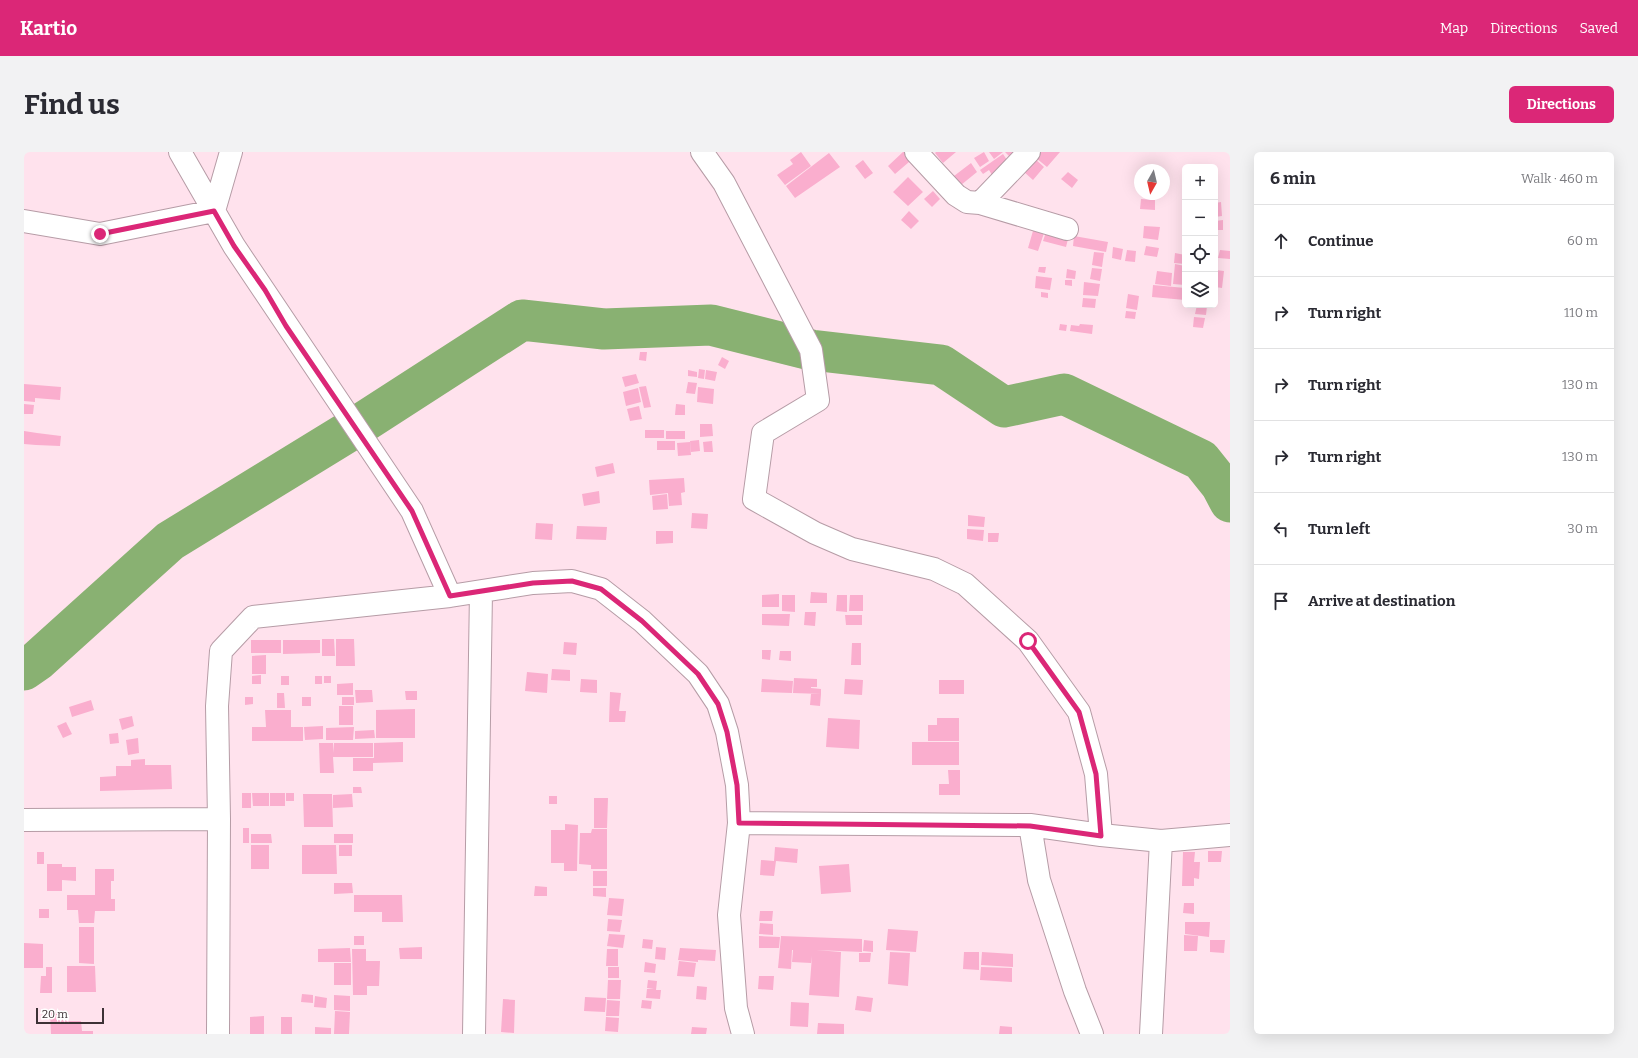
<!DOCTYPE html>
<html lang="en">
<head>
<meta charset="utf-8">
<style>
	body { margin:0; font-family:Bitter,serif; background:#f2f2f3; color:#2b2b33 }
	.controls { position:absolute; right:12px; top:12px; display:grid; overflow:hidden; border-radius:6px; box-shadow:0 4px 16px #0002 }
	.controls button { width:36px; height:36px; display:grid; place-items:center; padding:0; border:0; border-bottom:1px solid #e1e1e2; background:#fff; color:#2b2b33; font:20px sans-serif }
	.compass { position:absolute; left:1110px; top:12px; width:36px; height:36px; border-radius:50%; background:#fff; box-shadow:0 4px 16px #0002; rotate:188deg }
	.scale { position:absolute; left:12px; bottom:10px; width:68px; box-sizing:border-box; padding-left:4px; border:2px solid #3d3236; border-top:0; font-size:11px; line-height:14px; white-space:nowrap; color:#3d3236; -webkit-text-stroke:3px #fff; paint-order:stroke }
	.stop { position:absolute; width:12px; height:12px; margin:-9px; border:3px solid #db2777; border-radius:50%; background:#fff }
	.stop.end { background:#db2777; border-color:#fff; box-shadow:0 1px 4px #0008 }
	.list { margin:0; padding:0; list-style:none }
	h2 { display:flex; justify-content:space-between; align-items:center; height:52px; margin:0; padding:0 16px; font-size:17px }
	h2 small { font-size:13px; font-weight:400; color:#7c7c81 }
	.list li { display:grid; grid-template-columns:26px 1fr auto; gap:12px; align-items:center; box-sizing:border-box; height:72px; padding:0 16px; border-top:1px solid #e1e1e2 }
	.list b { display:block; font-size:15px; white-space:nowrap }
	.list em { font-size:13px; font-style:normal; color:#7c7c81 }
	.icon { flex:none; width:22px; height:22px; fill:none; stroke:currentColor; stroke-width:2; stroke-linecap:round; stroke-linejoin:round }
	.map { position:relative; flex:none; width:1206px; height:882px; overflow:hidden; border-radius:6px }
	header { display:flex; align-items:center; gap:24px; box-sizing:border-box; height:56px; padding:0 20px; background:#db2777; color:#fff }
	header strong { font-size:19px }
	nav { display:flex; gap:22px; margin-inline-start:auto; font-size:14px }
	.intro { display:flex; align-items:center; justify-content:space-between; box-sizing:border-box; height:96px; padding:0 24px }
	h1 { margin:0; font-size:28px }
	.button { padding:10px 18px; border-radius:6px; background:#db2777; color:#fff; font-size:14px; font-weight:700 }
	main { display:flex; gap:24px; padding:0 24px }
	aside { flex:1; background:#fff; border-radius:6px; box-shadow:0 4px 16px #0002 }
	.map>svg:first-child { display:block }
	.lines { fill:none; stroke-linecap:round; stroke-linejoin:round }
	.river { stroke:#89b172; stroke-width:41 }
	.building { fill:#faaece }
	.street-casing { stroke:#b69ca6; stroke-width:24 }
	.street { stroke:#fff; stroke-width:22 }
	.route { stroke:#db2777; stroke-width:5 }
</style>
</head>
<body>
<header>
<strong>Kartio</strong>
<nav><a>Map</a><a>Directions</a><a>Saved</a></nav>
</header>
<div class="intro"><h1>Find us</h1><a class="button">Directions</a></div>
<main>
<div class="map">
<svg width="1206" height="882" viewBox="0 0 1206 882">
	<rect width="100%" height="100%" fill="#ffe2ed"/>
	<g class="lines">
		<path class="river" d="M0 518 13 509 146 389 332 275 498 168 580 177 687 173 787 198 917 213 980 255 1040 242 1177 308 1197 333 1206 350"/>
	</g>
	<path class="building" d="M777 0 787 14 761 33 753 23 769 12 766 8Z
		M879 0H888L892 4 871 22 864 14Z
		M912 0H932L919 11 911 1Z
		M960 0 965 9 956 15 950 6Z
		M965 0H979L970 7Z
		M981 0H990L986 5Z
		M1017 0H1036L1023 15 1012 6Z
		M805 1 816 15 771 46 762 34Z
		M979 2 985 11 968 23 965 18 959 22 956 18Z
		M1010 6 1020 15 1009 28 999 19Z
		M839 8 849 21 841 27 831 14Z
		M947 11 953 20 937 33 930 24Z
		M1044 20 1054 28 1048 36 1037 27Z
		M884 25 899 40 884 54 869 40Z
		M909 39 916 47 908 55 900 47Z
		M1117 47 1131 48V58L1116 57Z
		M1197 50 1198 64 1191 65V51Z
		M885 59 895 69 887 77 877 68Z
		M1199 68V78H1191V69Z
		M1011 72 1022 75 1014 99 1004 96Z
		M1120 74 1136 75 1134 88 1119 86Z
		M1023 77 1045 83 1042 95 1019 89Z
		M1050 84 1084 90 1082 100 1049 94Z
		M1122 94 1135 96 1133 105 1120 103Z
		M1089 95 1099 97 1097 108 1088 106Z
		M1103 98 1112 99 1111 110 1101 109Z
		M1196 98 1206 99V107L1194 106Z
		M1070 100 1080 101 1078 115 1068 113Z
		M1151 101 1161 103V112L1150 111Z
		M1151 112 1161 114V133L1149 132Z
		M1015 115H1022L1021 121 1014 120Z
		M1068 116 1078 117 1076 129 1066 127Z
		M1043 117 1052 119 1051 127 1042 126Z
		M1191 118 1200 119 1198 136 1191 135Z
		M1133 119 1148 121 1147 134 1131 132Z
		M1012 124 1028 126 1026 138 1011 136Z
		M1041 128H1048V134L1041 133Z
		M1060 130 1076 132 1074 144 1059 143Z
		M1129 133 1161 136V148L1128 145Z
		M1017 140 1024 141V146L1017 145Z
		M1104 142 1115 144 1113 158 1102 156Z
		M1059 146 1072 147 1071 156 1058 155Z
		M1173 153 1183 154 1182 163 1171 162Z
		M1102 159 1112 160 1111 167 1101 166Z
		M1170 165 1181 166 1179 176 1169 175Z
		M1036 172 1043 173 1042 179 1035 178Z
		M1056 172 1069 173 1068 182 1046 179 1047 173 1055 174Z
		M616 200H623L622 209 615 208Z
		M698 205 705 209 701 217 694 213Z
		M675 217 681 218 680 227 674 226Z
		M664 218 673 220V225L664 224Z
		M682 218 693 220 691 229 681 227Z
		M612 222 615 231 601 235 598 225Z
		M664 230 673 231 671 242 662 241Z
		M0 232 37 235 36 248 11 246V250L0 249Z
		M622 234 627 255 620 256 615 235Z
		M674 235 690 237 689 252 673 250Z
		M614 236 617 250 602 254 599 240Z
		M0 252 10 253 9 262H0Z
		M652 252 661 253V263H651Z
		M615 254 618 267 606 269 603 257Z
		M676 272H688L689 284 676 285Z
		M621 278H640V286H621Z
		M0 279 13 281 12 293 0 292Z
		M642 279H661V287H642Z
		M13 281 37 284 36 294 12 293Z
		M675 288 676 299 667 300 666 289Z
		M633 289H651V298H633Z
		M688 289 689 300H680L679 290Z
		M666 290 667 303 654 304 653 291Z
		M589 311 591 321 573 325 571 315Z
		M660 326 661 340 657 341 658 353 645 354 644 341 626 343 625 328Z
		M575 339 576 351 560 354 558 342Z
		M643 342 644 357 629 358 628 344Z
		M668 361 684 362 683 377 667 376Z
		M944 363 961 365 960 375 944 374Z
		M512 371 529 372 528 388 511 387Z
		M553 374 583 375 582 388 552 387Z
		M943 377 960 378 959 389 943 387Z
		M632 379H649V391L632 392Z
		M964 381H975L974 390H964Z
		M787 440 803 441V451H786Z
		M755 442V455H738V443Z
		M758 443H771V460L758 459Z
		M813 443H823V460L812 459Z
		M826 443H839V459H825Z
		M781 460H792L791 474 780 473Z
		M738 462H766L765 474 738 473Z
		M821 463H838V473H822Z
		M298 487H310L311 504H298Z
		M312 487H330L331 514H312Z
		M227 488H257V501H227Z
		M259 488H296V501L259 502Z
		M540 490 553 491 552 503 539 502Z
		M828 491H837V513H827Z
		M738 498H747L746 508 738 507Z
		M756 499H767V509L755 508Z
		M242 503V522H228V504Z
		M528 517 546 518V529L527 528Z
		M503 520 524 522 523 541 501 539Z
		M237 523V532H228V524Z
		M257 524H265V533H257Z
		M291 524H298V532H291Z
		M300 524H307V531H300Z
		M770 526 793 527V535H787V536L797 537V542L769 541Z
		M557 527 573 528V541L556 540Z
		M738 527 769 529 768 541 737 540Z
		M821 527 839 528 838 543 820 542Z
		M915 528H940V542H915Z
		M329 531V543H313V532Z
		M331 538H348L349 550 332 551Z
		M381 539H393V548H382Z
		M586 540 597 541 595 559H602L601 570H585Z
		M253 541H260L261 556H253Z
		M787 542H797L796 554 786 553Z
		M221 545H229V552L221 553Z
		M278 545H287V554H278Z
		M318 545H330V553H318Z
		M67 548 70 558 48 565 45 555Z
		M315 554H329V573H315Z
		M391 557V586H352V558Z
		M241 558H267V575H279V589H228V575H242Z
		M108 564 110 574 98 578 95 567Z
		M804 566 836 568 835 597 802 595Z
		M913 566H935V589H904V573H913Z
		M42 570 48 582 39 586 33 574Z
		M299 574V587L281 588 280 575Z
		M330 575 329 588H302V576Z
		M350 578 351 586 331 587V579Z
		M94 581 95 591 86 592 85 582Z
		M114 586 115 601 104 603 102 588Z
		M379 590V610L349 611V619H329V606H350V591Z
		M888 590H935V613H888Z
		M295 591H309L310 601V591H349V605H309L310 621H296Z
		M121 607V613H147L148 637 76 639V625L92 624V614H107V608Z
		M924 618H936V643H915V632H925Z
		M329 635H337L338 641H329Z
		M218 641H227V656H218Z
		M228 641H245V654H229Z
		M246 641H261V654H246Z
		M262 641H270V649H262Z
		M279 642H308L309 675H280Z
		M328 642 329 655 309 656V643Z
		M525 644H533V652H525Z
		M570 646H584L583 676H570Z
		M541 672 554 673 553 719H540V711H527V678H541Z
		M219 676H225V691H219Z
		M568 677H583V717H567V713L555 712 556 681H567Z
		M227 682H247L248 691H227Z
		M310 682H329V691H310Z
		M227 693H245V717H227Z
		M278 693H312L313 722H278Z
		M315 693H328V704H315Z
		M751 695 774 697 773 711 752 709 750 724 736 723 737 708 750 709Z
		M1184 699H1198L1197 710H1184Z
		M13 700H20V712H13Z
		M1159 700H1171L1170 710H1176L1175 727 1170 726V734H1158Z
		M23 712H38V715H52V729L38 728V739H23Z
		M825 712 827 740 797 742 795 714Z
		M71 717H90V729H87V747H91V759H71L70 771H55L54 758H43V743H71Z
		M569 719H583V734H569Z
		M310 731H328L329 741 310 742Z
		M511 734 523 735V744H510Z
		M569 736H582V745L569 744Z
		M330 743H378L379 770H358V760H330Z
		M585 746 600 747 598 764 583 763Z
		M1160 751H1170V762L1159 761Z
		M15 757H25V766H15Z
		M736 759H749L748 769H735Z
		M584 767 598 768 596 780 583 779Z
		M1161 770H1186L1185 785 1161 782Z
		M736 771 749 772V783L735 782Z
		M55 775H70V812L55 811Z
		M864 777 894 779 892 800 862 798Z
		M585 782 601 783 599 796 583 794Z
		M1160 783 1174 784 1173 799H1160Z
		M330 784H340V793H330Z
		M735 784 756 785 755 796H735Z
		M757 784 838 787V800L792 798 817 800 815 845 785 843 788 804 787 811 768 810 769 798H788H768L767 817 754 816Z
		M619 787 629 788 628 797 618 796Z
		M840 788 849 789V800L839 799Z
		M1186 788H1201L1200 801 1186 800Z
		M0 791 19 792V816H0Z
		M398 795V807H376L375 796Z
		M632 795 642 796 641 808 631 807Z
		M326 796 327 810H294V797Z
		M656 796 692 798 691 809 674 808V810L654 808Z
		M328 797H342V809H356L355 834H343V843H329Z
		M583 797H594V814H582Z
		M866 800 886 801 884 834 864 832Z
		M940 800H955V818L939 817Z
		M958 800 989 802V815L957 813Z
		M835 801H847L846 810H835Z
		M655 809 672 811 670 825 653 824Z
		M621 810 632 812 631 821 620 820Z
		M310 811H327V833H310Z
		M43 814H71L72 840H43Z
		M22 815H28V841H16L17 824H22Z
		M584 815H595V826H584Z
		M957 815 988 816V830L956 828Z
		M735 824H750L749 838 734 837Z
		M584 828H597L596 847H583Z
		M624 828 633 829 632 838H637L636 847 622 846 623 837H630L623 836Z
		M673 834 683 835 682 848 672 847Z
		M278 842 289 843V851L277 850Z
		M310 843 326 844V859L310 858Z
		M291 844 303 846 302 856 290 855Z
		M833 844 849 846 847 860 831 858Z
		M561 845 582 846 581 860 560 859Z
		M479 847 491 848 490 881 477 880Z
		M583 848 596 849 595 864H582Z
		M618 848 628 849 627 857 617 856Z
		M767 850 785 851 784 875 766 874Z
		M311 859 326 860 325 882H310Z
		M26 860H42V869H57L58 879H69V882H27Z
		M240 864V882H226V865Z
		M257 865H268V882H257Z
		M582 865 595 866 594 880 581 879Z
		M794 871 820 872V882H793Z
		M976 874 988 875V882H975Z
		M291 875 307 876V882H291Z
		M668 875 683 876 682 882H667Z"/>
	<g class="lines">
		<defs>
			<path id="street" d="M156 0 210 94 388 359 426 444
				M678 0 700 31 787 198 794 248 739 281 730 347 791 381 828 397 910 417 941 432 1004 489 1055 560 1072 622 1077 683
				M892 0 932 43 943 50 956 51 1043 77
				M956 51 1005 0
				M0 69 76 82 190 59 207 0
				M0 668 195 667
				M715 671 1006 673 1077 683 1137 689 1206 683
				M1006 673 1015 728 1051 839 1068 882
				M194 882 195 667 193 554 197 499 229 465 426 444 509 431 548 429 577 437 618 469 674 522 694 552 703 580 713 633 715 671 705 763 712 856 719 882
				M450 882 457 440
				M1127 882 1137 689"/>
		</defs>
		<use href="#street" class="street-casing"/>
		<use href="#street" class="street"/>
	</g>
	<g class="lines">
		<path class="route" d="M76 82 190 59 210 94 241 138 262 174 388 359 426 444 509 431 548 429 577 437 618 469 674 522 694 552 703 580 713 633 715 671 1006 674 1077 684 1072 622 1055 560 1004 489"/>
	</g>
</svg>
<div class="controls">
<button>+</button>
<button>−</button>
<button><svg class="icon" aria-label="locate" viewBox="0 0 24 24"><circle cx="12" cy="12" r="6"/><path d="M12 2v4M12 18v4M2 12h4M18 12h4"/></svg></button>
<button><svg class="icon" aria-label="layers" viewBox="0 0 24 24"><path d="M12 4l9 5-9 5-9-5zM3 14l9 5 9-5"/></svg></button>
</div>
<svg class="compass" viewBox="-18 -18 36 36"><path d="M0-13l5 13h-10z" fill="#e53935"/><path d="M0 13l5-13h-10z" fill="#7c7c81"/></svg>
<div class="scale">20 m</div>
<div class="stop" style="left:1004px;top:489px"></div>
<div class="stop end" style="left:76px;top:82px"></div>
</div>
<aside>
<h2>6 min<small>Walk · 460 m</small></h2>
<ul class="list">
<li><svg class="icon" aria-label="ahead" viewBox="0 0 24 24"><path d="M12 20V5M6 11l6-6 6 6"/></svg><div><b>Continue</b></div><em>60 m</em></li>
<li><svg class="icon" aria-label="right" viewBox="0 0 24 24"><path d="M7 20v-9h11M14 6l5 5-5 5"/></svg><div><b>Turn right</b></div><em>110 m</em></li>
<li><svg class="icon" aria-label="right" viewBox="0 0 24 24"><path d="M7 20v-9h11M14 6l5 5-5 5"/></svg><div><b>Turn right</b></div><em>130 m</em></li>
<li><svg class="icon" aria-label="right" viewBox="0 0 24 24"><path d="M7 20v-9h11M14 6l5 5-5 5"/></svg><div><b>Turn right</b></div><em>130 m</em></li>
<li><svg class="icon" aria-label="left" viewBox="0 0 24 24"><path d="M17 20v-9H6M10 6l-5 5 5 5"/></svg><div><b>Turn left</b></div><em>30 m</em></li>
<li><svg class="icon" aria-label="arrive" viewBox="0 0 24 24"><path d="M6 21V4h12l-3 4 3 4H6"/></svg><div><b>Arrive at destination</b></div></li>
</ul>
</aside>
</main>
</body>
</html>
